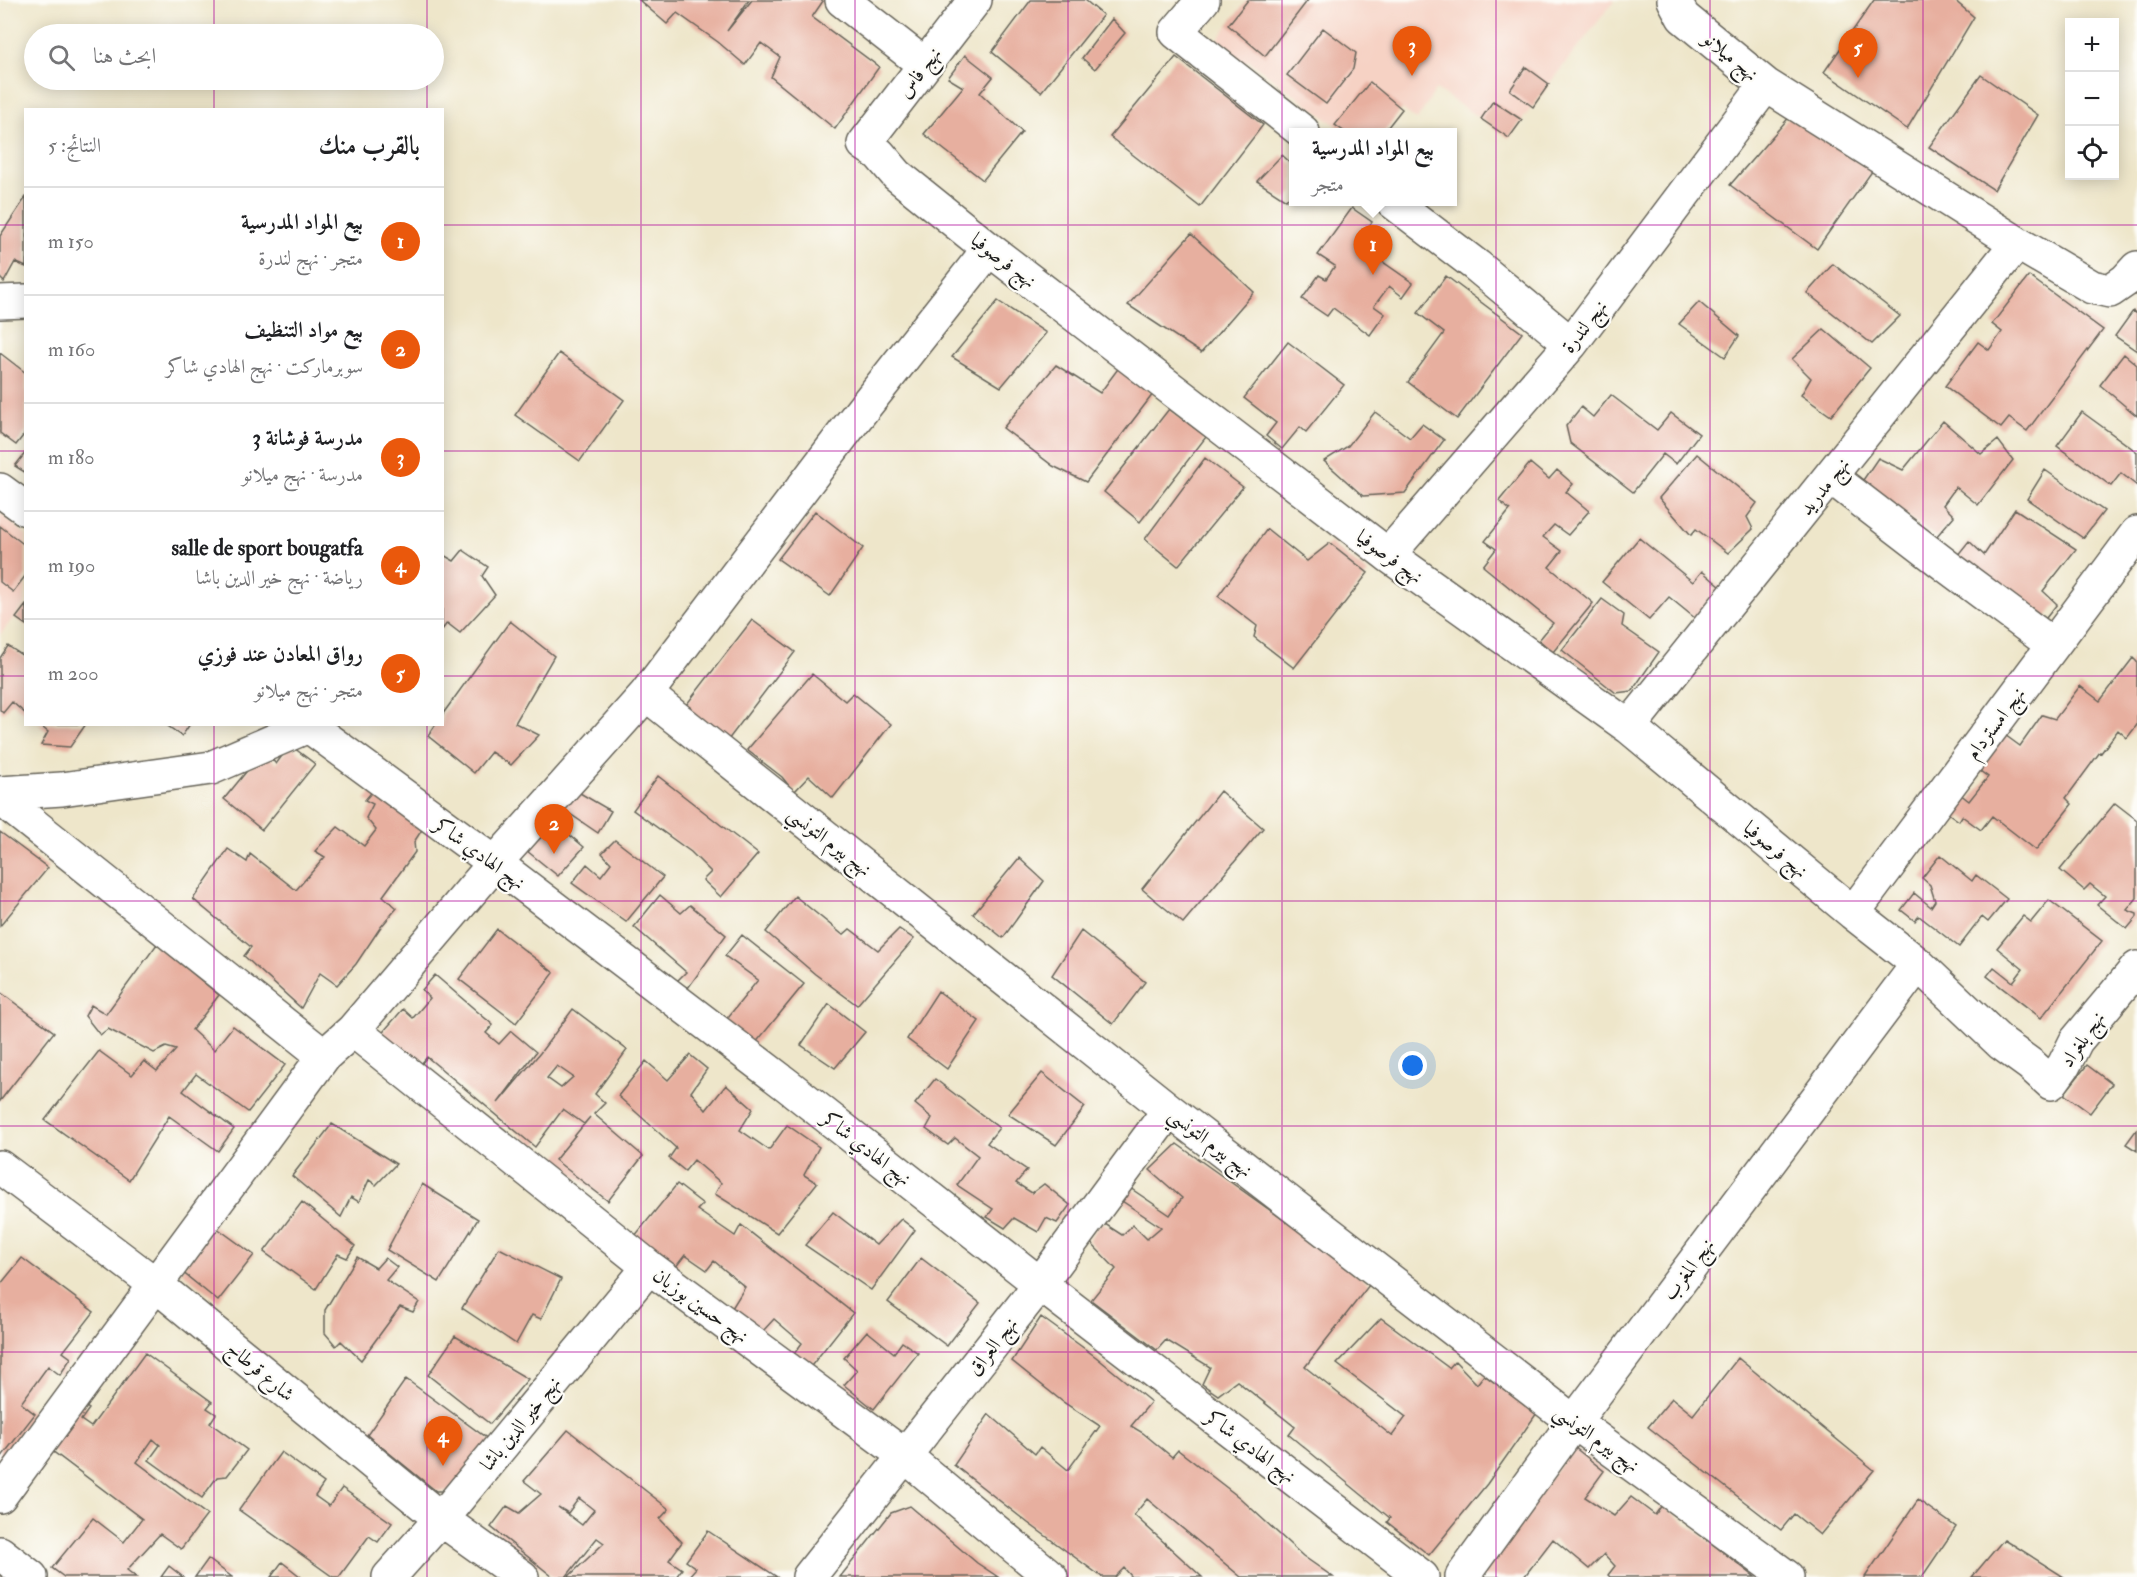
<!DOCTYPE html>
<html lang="ar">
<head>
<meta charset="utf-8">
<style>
	body { margin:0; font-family:"IM FELL Double Pica",Amiri,serif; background:#f6f6f6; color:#202124; direction:rtl }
	.controls { position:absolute; right:18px; top:18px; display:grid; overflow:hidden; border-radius:0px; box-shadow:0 3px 15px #0003 }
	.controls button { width:54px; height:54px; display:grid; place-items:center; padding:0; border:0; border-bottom:2px solid #e0e0e0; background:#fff; color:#202124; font:30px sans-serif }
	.you { position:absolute; left:1413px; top:1066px; width:21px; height:21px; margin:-15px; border:4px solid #fff; border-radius:50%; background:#1a73e8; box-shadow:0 0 0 9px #1a73e833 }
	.badge { display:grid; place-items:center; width:39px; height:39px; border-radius:50%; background:#ea580c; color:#fff; font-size:20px; font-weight:700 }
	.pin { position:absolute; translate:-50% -50px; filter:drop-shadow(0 2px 3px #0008) }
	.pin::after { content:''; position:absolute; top:32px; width:21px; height:18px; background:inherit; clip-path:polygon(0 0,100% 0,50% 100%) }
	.popup { position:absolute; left:1289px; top:128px; width:168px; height:78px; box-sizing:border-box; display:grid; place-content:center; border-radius:0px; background:#fff; filter:drop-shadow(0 2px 4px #0005); font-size:20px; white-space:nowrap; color:#757577 }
	.popup b { font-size:22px; color:#202124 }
	.popup::after { content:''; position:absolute; left:50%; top:100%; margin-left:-12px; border:12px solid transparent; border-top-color:#fff }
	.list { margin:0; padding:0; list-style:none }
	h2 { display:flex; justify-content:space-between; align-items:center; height:78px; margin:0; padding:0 24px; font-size:26px }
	h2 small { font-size:20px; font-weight:400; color:#757577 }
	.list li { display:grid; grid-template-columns:39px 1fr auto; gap:18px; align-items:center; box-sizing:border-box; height:108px; padding:0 24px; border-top:2px solid #e0e0e0 }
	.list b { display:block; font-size:22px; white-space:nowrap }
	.list p { margin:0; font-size:20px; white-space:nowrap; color:#757577 }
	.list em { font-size:20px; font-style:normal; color:#757577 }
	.icon { flex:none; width:33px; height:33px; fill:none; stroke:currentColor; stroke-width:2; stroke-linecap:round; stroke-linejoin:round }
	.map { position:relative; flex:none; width:2137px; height:1577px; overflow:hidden; direction:ltr }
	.search { position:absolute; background:#fff; box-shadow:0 3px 15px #0003; left:24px; top:24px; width:420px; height:66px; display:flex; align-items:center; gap:15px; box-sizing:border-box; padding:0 21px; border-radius:33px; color:#757577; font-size:22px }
	.panel { position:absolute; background:#fff; box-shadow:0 3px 15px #0003; left:24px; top:108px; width:420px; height:618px; border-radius:0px; direction:rtl }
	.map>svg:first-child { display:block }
	.built { fill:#f6d2c4 }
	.building { fill:#e7af9f; fill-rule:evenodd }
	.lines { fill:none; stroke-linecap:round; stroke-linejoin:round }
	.minor-casing { stroke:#666359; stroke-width:36 }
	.minor { stroke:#fff; stroke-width:33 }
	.grid { fill:none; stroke:#b5179e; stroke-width:1.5; stroke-opacity:0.55 }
	.labels { text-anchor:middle; stroke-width:4.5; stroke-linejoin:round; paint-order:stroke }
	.street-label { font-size:20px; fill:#1c1c1c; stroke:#fdfcf7 }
</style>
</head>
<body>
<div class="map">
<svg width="2137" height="1577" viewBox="0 0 2137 1577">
	<rect width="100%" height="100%" fill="#fdfcf7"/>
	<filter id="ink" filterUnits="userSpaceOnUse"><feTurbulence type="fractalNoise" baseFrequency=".0167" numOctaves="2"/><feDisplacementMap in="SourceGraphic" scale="12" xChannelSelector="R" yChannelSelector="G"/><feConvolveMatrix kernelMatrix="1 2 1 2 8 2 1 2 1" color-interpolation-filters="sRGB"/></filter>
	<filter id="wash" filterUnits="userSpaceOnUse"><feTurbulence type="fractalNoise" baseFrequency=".008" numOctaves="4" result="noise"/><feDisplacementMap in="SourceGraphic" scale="24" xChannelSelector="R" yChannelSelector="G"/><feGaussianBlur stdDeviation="1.35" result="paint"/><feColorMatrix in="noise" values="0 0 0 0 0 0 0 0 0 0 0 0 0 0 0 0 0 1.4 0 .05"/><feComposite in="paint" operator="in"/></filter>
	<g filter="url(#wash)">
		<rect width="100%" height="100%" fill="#eee6ca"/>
		<path class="built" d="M1247 0H1615L1549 84 1509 138 1436 89 1417 120 1402 109 1384 132H1345L1248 60 1240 68 1216 42Z
			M0 513 26 535 25 603 0 635Z"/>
		<g id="blocks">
			<path class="building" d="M639 0H749L727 31 752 0H822L823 1 812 17 879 67 835 129 771 77 780 57 761 43 745 65 718 42 677 13 667 24Z
				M1031 0H1085L1103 15 1041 92 992 52Z
				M1248 0H1308L1265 56 1228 25Z
				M1874 0H1954L1974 17 1907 129 1824 72Z
				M1112 19 1125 33 1095 69 1082 58Z
				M1323 28 1356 53 1353 69 1326 104 1287 75Z
				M965 55 993 77 980 93 1022 132 983 180 924 134 963 87 948 78Z
				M1176 57 1263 125 1200 207 1110 137Z
				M1526 67 1549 84 1533 107 1510 90Z
				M1981 75 2038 115 1994 190 1929 147Z
				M1370 82 1402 109 1384 132H1345L1335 125Z
				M1493 101 1522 120 1509 138 1481 119Z
				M1792 114 1873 170 1817 249 1730 185Z
				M1282 155 1293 165V192L1286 200 1257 181Z
				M26 197V267L15 262 4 282 0 278V236Z
				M1352 208 1372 222 1357 244 1413 283 1403 297 1389 286 1374 306 1385 314 1370 335 1333 308 1327 316 1302 299 1319 275 1326 279 1335 266 1318 255Z
				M1191 234 1254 292 1201 353 1128 305Z
				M1833 264 1900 316 1872 344 1807 293Z
				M1446 276 1522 333 1457 419 1408 382 1444 333 1418 313Z
				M2029 276 2103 330 2027 431 2009 418 2001 428 1945 386 1978 342 1989 350 2002 332 1992 324Z
				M998 301 1046 333 1001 387 952 357Z
				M1699 302 1739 336 1725 357 1679 324Z
				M2133 311 2137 314V351L2115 336Z
				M1824 329 1870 368 1831 416 1801 395 1811 378 1792 359Z
				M1288 342 1344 385 1306 432 1300 427 1282 449 1266 436 1276 423 1244 398Z
				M0 353 26 373V432L16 445 0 433Z
				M559 353 624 400 580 461 515 415Z
				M2124 354 2137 365V416L2100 385Z
				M1056 365 1100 393 1120 366 1153 394 1086 482 1053 466 1003 428Z
				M1611 395 1657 430 1671 413 1699 434 1676 464 1663 454 1633 492 1570 443 1566 426 1581 407 1593 417Z
				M1169 409 1206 437 1140 522 1104 492Z
				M1375 412 1410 438 1422 424 1444 440 1405 493 1363 496 1324 461 1348 446Z
				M2082 412 2137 452V486L2121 473 2111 486 2057 446Z
				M1943 421 1981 454 1998 440 2013 460 1978 505 1956 487 1943 505 1954 516 1936 537 1861 483 1878 458 1903 470Z
				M26 452V473L15 466Z
				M1697 454 1757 503 1747 517 1753 529 1728 553 1696 529 1691 535 1659 498Z
				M1205 458 1243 487 1178 566 1145 539Z
				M1530 463 1549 479 1557 470 1573 484 1566 492 1589 511 1568 535 1554 525 1543 537 1562 551 1549 567 1593 603 1553 652 1539 640 1553 623 1483 566 1496 549 1485 541 1510 510 1499 501Z
				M2045 470 2104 511 2083 538 2027 499Z
				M2015 509 2076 549 2043 591 2057 604 2035 632 1948 567 1969 541 1984 555Z
				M815 511 863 548 830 596 778 559Z
				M0 526 26 546V575L13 592 0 582Z
				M1267 529 1307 561 1330 543 1368 573 1294 668 1254 637 1257 626 1218 596Z
				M1639 538 1693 582 1702 571 1733 597 1707 628 1669 597 1649 620 1602 582Z
				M463 550 488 567 482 576 495 595 460 633 447 623 442 630V554L454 561Z
				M1602 599 1624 615 1622 626 1659 652 1632 691 1616 693 1562 650Z
				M26 605V625L16 618Z
				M752 620 795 652 728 740 683 709Z
				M510 621 554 656 515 723 539 735 511 765 491 752 474 773 428 736 436 724H442V715Z
				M8 646 26 658V714L12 702 3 713 0 710V658Z
				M2133 658 2137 662V725L2127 738 2118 730 2101 753 2100 752 2066 798 2072 804 2036 850 1992 816 1981 830 1962 816 1959 821 1942 809 1955 790 1969 801 1988 777 1968 762 1998 730 2020 746 2042 715 2055 719 2080 686 2100 701Z
				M812 674 845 701 853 693 891 724 833 798 809 776 794 792 782 777 747 750Z
				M38 724H86L70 747 41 745 48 732Z
				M165 724H190L182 736Z
				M290 745 315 764 262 830 224 799 264 750 276 764Z
				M658 776 758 854 721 897 703 880 711 872 691 852 633 810Z
				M376 787 427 822 414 842 415 852 383 896 397 908 380 928 356 964 337 985 320 973 301 1008 244 956 251 947 193 899 228 849 247 862 250 854 296 890 325 857 315 851 338 827 364 846 376 830 366 818 373 804 365 800Z
				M573 789 611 811 598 833 560 807Z
				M1220 791 1263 828 1183 923 1142 889Z
				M2115 803 2137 820V898L2127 910 2137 914V917L2127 929 2097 905 2105 896 2090 884 2084 890 2060 870Z
				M553 821 584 847 558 876 527 851Z
				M0 832 48 868 0 926Z
				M615 840 663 877 626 922 572 883 587 864 601 876 611 863 602 853Z
				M1940 855 1972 881 1976 875 2007 899 1988 922 1982 917 1959 947 1919 916 1915 921 1901 910 1914 893 1931 907 1935 901 1930 885 1922 878Z
				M1019 858 1044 881 1003 938 973 914Z
				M660 895 681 913 690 905 726 935 688 988 676 982 686 972 634 927Z
				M795 896 843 935 850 929 878 950 899 929 914 939 857 1005 815 974 766 932Z
				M2049 900 2102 941 2041 1018 1987 976 1994 967 2013 982 2023 969 1997 948 2023 916 2031 922Z
				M497 929 554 973 516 1023 459 979Z
				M1081 931 1145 982 1113 1024 1052 975Z
				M742 935 804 984 750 1050 720 1027 758 980 725 956Z
				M157 944 219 995 192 1030 214 1050 233 1026 285 1065 248 1112 196 1074 183 1091 234 1129 218 1151 169 1116 129 1180 45 1120 99 1051 132 1075 144 1061 157 1071 176 1050 166 1047 154 1053 108 1029 100 1035 85 1016 91 1005 106 1014Z
				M435 975 493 1025 486 1033 499 1044 511 1031 536 1052 498 1103 540 1053 573 1009 627 1050 595 1094 605 1103 594 1114 643 1156 608 1201 555 1160 590 1117 584 1124 563 1109 535 1147 427 1057 416 1070 378 1038 403 1009 413 1018 430 998 422 990ZM557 1066 573 1077 561 1088 547 1078Z
				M938 991 979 1021 947 1069 907 1039Z
				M0 992 54 1032 0 1101Z
				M829 1004 865 1032 835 1068 801 1045Z
				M690 1055 707 1069 691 1092 706 1110 726 1085 753 1109 740 1130 769 1150 787 1125 819 1147 804 1175 817 1183 777 1233 715 1194 721 1183 694 1160 685 1171 669 1158 676 1148 618 1096 646 1061 668 1080Z
				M2087 1065 2112 1084 2090 1113 2064 1094Z
				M1042 1073 1085 1107 1056 1145 1008 1114Z
				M935 1079 999 1128 987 1143 1027 1170 1016 1183 1032 1193 1044 1184 1070 1205 1057 1223 1046 1218 1038 1232 1014 1218 1005 1228 987 1217 993 1209 957 1185 978 1156 955 1138 948 1145 926 1129 932 1118 915 1104Z
				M332 1124 396 1164 376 1185 369 1180 359 1202 351 1197 341 1217 292 1176Z
				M2137 1129V1151L2126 1144Z
				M1177 1144 1319 1245 1370 1284 1305 1367 1392 1436 1406 1417 1337 1364 1381 1318 1449 1368 1455 1361 1477 1384 1484 1375 1537 1413 1487 1484 1429 1555 1387 1522 1390 1518 1289 1435 1295 1427 1237 1381 1218 1395 1202 1384 1210 1367 1166 1340 1157 1350 1091 1300 1116 1269 1088 1240 1102 1222 1122 1235 1133 1225 1147 1239 1161 1227 1122 1201 1130 1188 1170 1215 1182 1198 1150 1170Z
				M422 1184 478 1219 439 1282 387 1250Z
				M677 1184 703 1204 697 1210 735 1236 741 1225 853 1313 808 1370 791 1358 802 1343 774 1319 762 1332 732 1308 745 1287 714 1261 707 1270 685 1255 675 1268 634 1237Z
				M302 1202 355 1246 347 1258 338 1254 316 1289 264 1252Z
				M833 1212 876 1245 901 1219 915 1230 871 1290 805 1245Z
				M213 1225 254 1255 218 1301 181 1271Z
				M499 1248 561 1279 541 1319 532 1315 516 1344 462 1308Z
				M357 1257 376 1268 385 1258 397 1267 386 1280 419 1302 413 1312 400 1307 361 1360 341 1341 336 1346 325 1333V1310Z
				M22 1258 94 1312 63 1352 71 1358 60 1375 48 1366 21 1403 35 1414 0 1459V1285Z
				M921 1258 980 1303 947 1346 888 1302Z
				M1041 1317 1096 1357 1151 1402 1131 1426 1143 1433 1172 1457 1178 1450 1240 1498 1303 1556 1333 1577H1241L1147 1499 1134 1515 1202 1577H1132L1124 1568 1115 1577H1102L1028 1523 954 1465 989 1414 1035 1454 1040 1447 1068 1470 1100 1426 1063 1402 1012 1361Z
				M867 1331 894 1353 902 1342 918 1353 874 1409 844 1385 857 1370 844 1358Z
				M455 1336 528 1379 490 1424 428 1375Z
				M145 1353 212 1402 207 1408 216 1414 210 1423 247 1450 227 1476 217 1477 202 1498 149 1460 160 1445 153 1439 137 1462 207 1515 181 1549 160 1534 127 1570 136 1577H64L52 1568 93 1518 124 1542 142 1519 47 1447 80 1403 89 1409 81 1420 91 1427Z
				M1738 1358 1874 1470 1820 1535 1794 1514 1781 1530 1648 1427 1672 1398 1693 1415Z
				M406 1379 496 1445 459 1491H436L367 1435Z
				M568 1430 669 1509 660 1519 682 1542 669 1560 682 1569 676 1577H568L604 1543 597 1538 566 1577H553L491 1527 507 1506 519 1513 541 1494 524 1481ZM579 1498 594 1510 582 1525 558 1507 568 1513Z
				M1574 1447 1604 1471 1585 1497 1614 1516 1631 1497 1655 1515 1662 1505 1755 1577H1610L1608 1575 1615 1566 1604 1554 1589 1569 1553 1539 1524 1577H1473Z
				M281 1452 324 1483 315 1496 329 1506 342 1488 392 1523 378 1542 369 1536 339 1577H333L239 1510Z
				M1918 1500 1956 1527 1922 1577H1865Z
				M910 1506 977 1563 998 1577H840L891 1513Z
				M708 1531 777 1577H688L696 1568 686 1561Z
				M2004 1539 2064 1577H1972Z
				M208 1559 232 1577H195Z
				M282 1562 301 1577H271Z
				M169 1566 183 1577H161Z"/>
		</g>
	</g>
	<g filter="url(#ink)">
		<use href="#blocks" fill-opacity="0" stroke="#666359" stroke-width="1.5"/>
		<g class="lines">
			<defs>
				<path id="minor" d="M842 0 925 65
					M975 0 864 144 879 154 897 175 989 249 1388 555 1629 727 1853 913 1918 964 2002 1044 2031 1065 2051 1083 2064 1065 2076 1041 2137 968
					M1203 0 1176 32 1303 132
					M1674 0 1683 17 1766 85 2017 243 2092 287 2110 291 2126 280 2137 268
					M1393 202 1477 266 1571 344
					M0 302 26 301
					M1831 477 1948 567 2053 645
					M0 490 26 509
					M1388 555 1571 344 1766 85
					M646 694 1169 1110 1574 1422 1787 1577
					M306 724 495 863 787 1085 1040 1284 1422 1577
					M1629 727 2017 243
					M0 793 62 789 211 768 308 726
					M0 798 324 1056
					M1853 913 2137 533
					M353 1030 649 1267 905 1456 1051 1577
					M0 1167 155 1284 441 1519 522 1577
					M0 1496 324 1056 353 1030 495 863 646 694 851 424 989 249
					M0 1553 31 1577
					M389 1577 441 1519 649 1267
					M809 1577 1040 1284 1169 1110
					M1462 1577 1574 1422 1918 964"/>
			</defs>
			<use href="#minor" class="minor-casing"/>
			<use href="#minor" class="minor"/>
		</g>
	</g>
	<path class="grid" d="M214 0V34M427 0V34M641 0V1577M855 0V1577M1068 0V1577M1282 0V1577M1496 0V1577M1710 0V1577M1923 0V1577M214 80V110M427 80V110M0 225H26M442 225H2137M0 451H26M442 451H2137M0 676H26M442 676H2137M214 724V1577M427 724V1577M0 901H2137M0 1126H2137M0 1352H2137"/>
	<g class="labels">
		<g class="street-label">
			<text transform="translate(1731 56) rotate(40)" y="7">نهج ميلانو</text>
			<text transform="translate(919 72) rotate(-52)" y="7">نهج فاس</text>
			<text transform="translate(1004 260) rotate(38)" y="7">نهج فرصوفيا</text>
			<text transform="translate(1584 326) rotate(-52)" y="7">نهج لندرة</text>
			<text transform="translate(1824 486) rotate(-51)" y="7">نهج مدريد</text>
			<text transform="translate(1390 556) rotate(36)" y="7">نهج فرصوفيا</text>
			<text transform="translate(1995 723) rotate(-53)" y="7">نهج امستردام</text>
			<text transform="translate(830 841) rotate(38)" y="7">نهج بيرم التونسي</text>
			<text transform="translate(1776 849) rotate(40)" y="7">نهج فرصوفيا</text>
			<text transform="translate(480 853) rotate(36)" y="7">نهج الهادي شاكر</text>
			<text transform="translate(2082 1039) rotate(-55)" y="7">نهج بلغراد</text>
			<text transform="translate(1211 1142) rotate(38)" y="7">نهج بيرم التونسي</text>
			<text transform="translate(867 1148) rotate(38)" y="7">نهج الهادي شاكر</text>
			<text transform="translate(1688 1269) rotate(-53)" y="7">نهج المغرب</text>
			<text transform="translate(701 1305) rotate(36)" y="7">نهج حسين بوزيان</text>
			<text transform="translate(992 1346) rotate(-52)" y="7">نهج العراق</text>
			<text transform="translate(261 1371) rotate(40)" y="7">شارع قرطاج</text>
			<text transform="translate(520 1423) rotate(-51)" y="7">نهج خير الدين باشا</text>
			<text transform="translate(1597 1438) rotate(36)" y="7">نهج بيرم التونسي</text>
			<text transform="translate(1251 1446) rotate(37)" y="7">نهج الهادي شاكر</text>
		</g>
	</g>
</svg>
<div class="controls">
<button>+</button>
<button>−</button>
<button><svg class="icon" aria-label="locate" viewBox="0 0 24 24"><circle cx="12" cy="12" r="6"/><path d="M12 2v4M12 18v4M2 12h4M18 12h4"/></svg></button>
</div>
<div class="you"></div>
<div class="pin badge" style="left:1373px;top:275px">1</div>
<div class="popup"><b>بيع المواد المدرسية</b>متجر</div>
<div class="pin badge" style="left:554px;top:854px">2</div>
<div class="pin badge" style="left:1412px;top:76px">3</div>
<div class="pin badge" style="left:443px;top:1466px">4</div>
<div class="pin badge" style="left:1858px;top:78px">5</div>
<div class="search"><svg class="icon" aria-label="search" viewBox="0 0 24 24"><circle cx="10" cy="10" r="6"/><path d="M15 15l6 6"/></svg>ابحث هنا</div>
<section class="panel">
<h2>بالقرب منك<small>النتائج: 5</small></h2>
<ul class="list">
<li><span class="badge">1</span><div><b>بيع المواد المدرسية</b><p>متجر · نهج لندرة</p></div><em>150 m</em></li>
<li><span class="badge">2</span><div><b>بيع مواد التنظيف</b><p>سوبرماركت · نهج الهادي شاكر</p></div><em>160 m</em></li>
<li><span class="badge">3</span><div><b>مدرسة فوشانة 3</b><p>مدرسة · نهج ميلانو</p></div><em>180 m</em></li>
<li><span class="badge">4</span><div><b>salle de sport bougatfa</b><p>رياضة · نهج خير الدين باشا</p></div><em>190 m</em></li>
<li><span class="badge">5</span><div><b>رواق المعادن عند فوزي</b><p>متجر · نهج ميلانو</p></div><em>200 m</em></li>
</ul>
</section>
</div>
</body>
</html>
